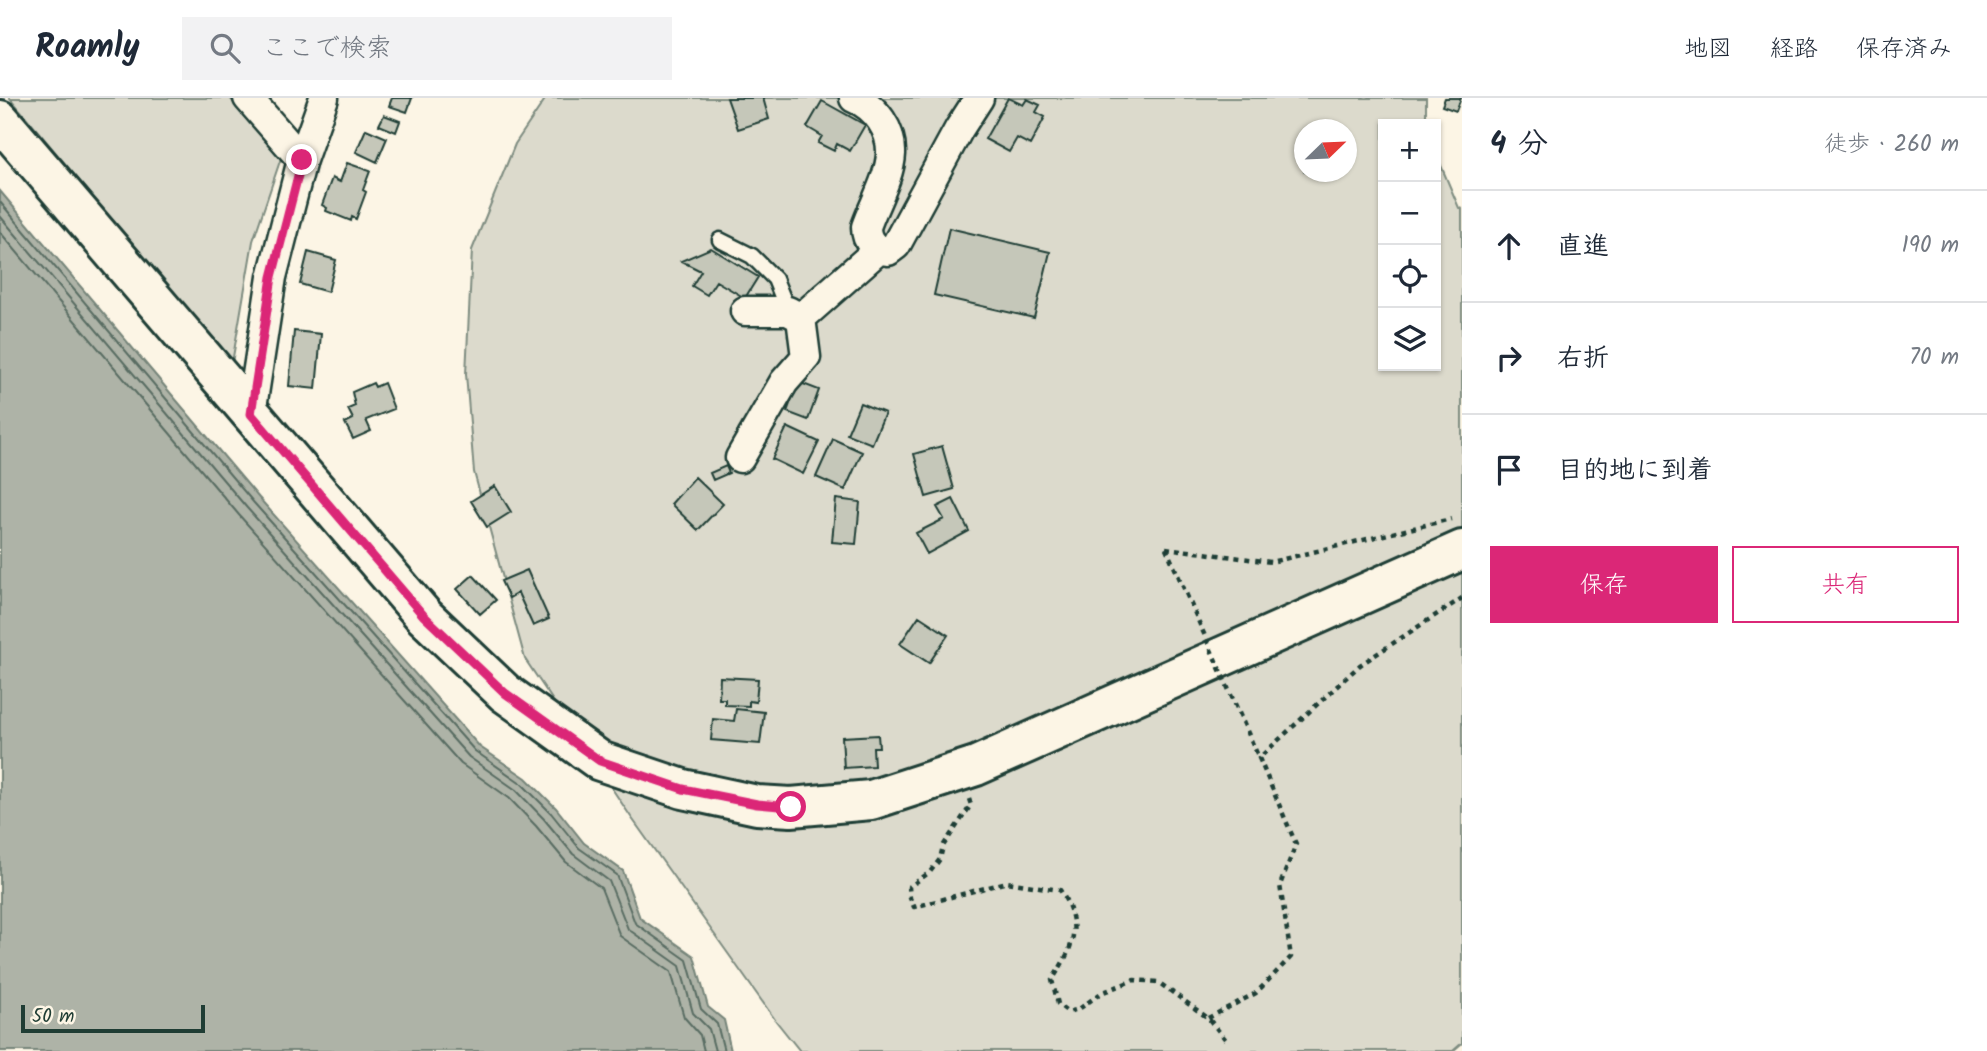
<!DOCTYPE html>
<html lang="ja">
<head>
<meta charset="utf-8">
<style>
	body { margin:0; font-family:Kalam,"Klee One",sans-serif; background:#f2f2f3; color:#1f2937 }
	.controls { position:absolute; right:21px; top:21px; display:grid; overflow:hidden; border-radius:0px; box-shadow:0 2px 5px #0004 }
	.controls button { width:63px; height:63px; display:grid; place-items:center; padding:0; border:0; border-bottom:2px solid #e0e1e3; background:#fff; color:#1f2937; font:35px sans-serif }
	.compass { position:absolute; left:1294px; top:21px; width:63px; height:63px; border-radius:50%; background:#fff; box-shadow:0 2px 5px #0004; rotate:67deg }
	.scale { position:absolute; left:21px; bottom:18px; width:184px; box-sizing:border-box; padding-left:7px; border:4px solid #1f3d34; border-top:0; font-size:19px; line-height:24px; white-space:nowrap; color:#1f3d34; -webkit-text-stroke:5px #fcf5e5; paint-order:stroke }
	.stop { position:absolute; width:21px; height:21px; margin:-16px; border:5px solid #db2777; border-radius:50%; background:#fff }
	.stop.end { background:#db2777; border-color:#fff; box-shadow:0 2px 7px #0008 }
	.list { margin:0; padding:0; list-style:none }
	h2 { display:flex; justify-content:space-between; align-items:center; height:91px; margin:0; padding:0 28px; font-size:30px }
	h2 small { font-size:23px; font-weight:400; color:#747a83 }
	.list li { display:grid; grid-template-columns:46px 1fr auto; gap:21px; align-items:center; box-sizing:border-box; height:112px; padding:0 28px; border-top:2px solid #e0e1e3 }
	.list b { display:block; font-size:26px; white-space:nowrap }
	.list em { font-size:23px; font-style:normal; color:#747a83 }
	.actions { display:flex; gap:14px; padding:21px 28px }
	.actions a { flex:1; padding:16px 0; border:2px solid #db2777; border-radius:0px; text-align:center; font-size:24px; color:#db2777 }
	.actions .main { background:#db2777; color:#fff }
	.icon { flex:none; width:38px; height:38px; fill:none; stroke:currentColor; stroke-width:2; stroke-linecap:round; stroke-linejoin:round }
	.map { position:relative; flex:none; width:1462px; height:953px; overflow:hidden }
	header { display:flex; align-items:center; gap:42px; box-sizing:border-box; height:98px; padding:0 35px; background:#fff; border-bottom:2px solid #e0e1e3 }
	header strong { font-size:33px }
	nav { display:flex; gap:38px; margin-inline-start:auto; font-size:24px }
	.search { width:490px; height:63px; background:#f2f2f3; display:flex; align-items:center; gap:18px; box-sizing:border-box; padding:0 24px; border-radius:0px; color:#747a83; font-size:26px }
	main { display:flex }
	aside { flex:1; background:#fff }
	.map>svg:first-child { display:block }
	.green { fill:#dcdacc; stroke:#7e8c80; stroke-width:2; fill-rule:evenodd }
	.water { fill:#aeb3a7; stroke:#758479; stroke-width:2 }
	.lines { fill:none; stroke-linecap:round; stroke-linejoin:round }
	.shore { stroke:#586c62; stroke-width:2 }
	.building { fill:#c5c7b9; stroke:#1f3d34; stroke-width:2 }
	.lane-casing { stroke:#1f3d34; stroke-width:19 }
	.street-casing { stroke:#1f3d34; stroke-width:33 }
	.secondary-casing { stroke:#1f3d34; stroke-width:44 }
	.path { stroke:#1f3d34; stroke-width:4.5; stroke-dasharray:5 5; stroke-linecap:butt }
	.lane { stroke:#fcf5e5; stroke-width:14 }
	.street { stroke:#fcf5e5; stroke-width:28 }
	.secondary { stroke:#fcf5e5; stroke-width:38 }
	.path-bridge { stroke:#1f3d34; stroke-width:4.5; stroke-dasharray:5 5; stroke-linecap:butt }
	.route { stroke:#db2777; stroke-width:9 }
</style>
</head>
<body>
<header>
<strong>Roamly</strong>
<div class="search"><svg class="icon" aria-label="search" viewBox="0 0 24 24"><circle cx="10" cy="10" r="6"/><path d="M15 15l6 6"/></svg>ここで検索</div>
<nav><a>地図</a><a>経路</a><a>保存済み</a></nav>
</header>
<main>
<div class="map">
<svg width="1462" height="953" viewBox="0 0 1462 953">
	<rect width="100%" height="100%" fill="#fcf5e5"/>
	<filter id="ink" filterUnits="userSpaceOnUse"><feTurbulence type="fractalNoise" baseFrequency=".0143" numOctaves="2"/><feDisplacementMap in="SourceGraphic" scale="14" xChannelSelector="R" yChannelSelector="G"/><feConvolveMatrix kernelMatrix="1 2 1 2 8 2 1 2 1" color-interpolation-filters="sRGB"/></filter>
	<g filter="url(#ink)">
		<path class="green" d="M10 0H230L281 60 253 143 232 265Z
			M546 0H1426V26H1383V268H1436V56L1459 110 1462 111V945L1453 953H800L776 923 631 719 525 561 474 374 466 276 472 152 515 46ZM1304 32H1346V74H1304Z"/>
		<path class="water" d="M0 93 259 400 480 649 526 680 556 710 584 745 623 773 640 820 694 858 708 909 724 922 731 953H0Z"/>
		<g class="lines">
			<path class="shore" d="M0 104 254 405 475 653 521 685 551 715 579 750 617 777 635 825 687 862 701 911 717 926 724 953
				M0 118 247 410 469 659 516 692 544 721 573 756 609 783 628 831 680 868 693 915 709 931 715 953
				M0 134 239 417 461 666 509 700 536 728 566 764 601 790 620 838 671 874 684 919 700 937 704 953"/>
		</g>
		<path class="building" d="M392 0H412L407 14 389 8Z
			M727 0H763L769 21 738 31Z
			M1008 0 1023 7 1027 1 1040 7 1036 14 1045 19 1030 47 1017 40 1009 54 985 41Z
			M1445 0H1461L1456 13 1442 8Z
			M822 3 865 27 850 53 837 46 834 53 818 45 822 38 807 29Z
			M384 17 400 23 396 34 379 27Z
			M366 31 387 40 377 64 356 54Z
			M347 65 370 73 363 92 366 94 356 121 352 119 351 123 326 113 327 110 322 107 332 80 340 84Z
			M949 130 1050 154 1034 220 934 197Z
			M711 150 758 179 745 200 716 183 707 197 692 188 701 173 681 163Z
			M308 154 336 162 328 194 300 186Z
			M294 233 321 236 316 291 289 288Z
			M798 284 819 292 808 322 787 314Z
			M373 285 375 289 384 285 394 311 366 322 371 333 353 341 345 325 353 321 348 311 355 308 352 294Z
			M860 305 885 315 872 346 847 336Z
			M787 329 819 344 803 376 772 361Z
			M833 341 862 354 845 392 816 379Z
			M942 348 954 391 926 399 914 356Z
			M726 368 729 375 713 382 710 375Z
			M695 379 723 406 698 432 671 406Z
			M495 388 511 414 487 429 471 403Z
			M836 401 860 404 856 446 832 444Z
			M953 401 969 433 927 456 916 435 944 421 937 409Z
			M527 472 549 521 533 528 518 495 509 500 501 483Z
			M473 477 496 502 480 516 457 491Z
			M919 518 948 537 929 565 900 546Z
			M720 579 758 581 756 604 749 603V608L725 607V601H719Z
			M736 611 764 614 760 646 711 642 713 621 734 623Z
			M878 637 879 649H873L874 668 844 670 842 639Z"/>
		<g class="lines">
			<defs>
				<path id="lane" d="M720 142 752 158 775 181 788 213"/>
				<path id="street" d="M248 0 302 62
					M854 0C876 9 892 32 891 56 890 79 873 108 866 129 866 143 874 152 888 153L896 147 959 31 979 0
					M745 213H788L801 220
					M801 220 878 152
					M251 316 272 179 302 62 324 0
					M740 360 784 284 806 259 801 220"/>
				<path id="secondary" d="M0 22 424 518 505 595 600 663 683 691 757 707 791 709 871 702 976 668 1462 452"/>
			</defs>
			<use href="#lane" class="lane-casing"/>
			<use href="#street" class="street-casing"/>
			<use href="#secondary" class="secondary-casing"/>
			<path class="path" d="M1166 450 1271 464 1451 421
				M969 701 971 707 943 748 940 761 930 774 909 789 910 800 914 809 1007 784 1060 792C1083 828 1074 849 1052 882L1058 906 1068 914 1079 911 1101 895 1134 882 1158 884 1208 920 1226 942
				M1208 920 1256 895 1291 859 1280 787 1296 746 1259 660 1360 567 1462 500"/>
			<use href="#lane" class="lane"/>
			<use href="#street" class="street"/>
			<use href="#secondary" class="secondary"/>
			<path class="path-bridge" d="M1166 450 1259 660"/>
		</g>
	</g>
	<g class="lines" filter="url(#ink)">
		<path class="route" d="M302 62 272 179 251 316 424 518 505 595 600 663 683 691 757 706 791 709"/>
	</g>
</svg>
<div class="controls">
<button>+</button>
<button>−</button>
<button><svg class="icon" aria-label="locate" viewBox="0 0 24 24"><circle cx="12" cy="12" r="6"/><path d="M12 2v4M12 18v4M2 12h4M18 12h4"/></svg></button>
<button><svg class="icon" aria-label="layers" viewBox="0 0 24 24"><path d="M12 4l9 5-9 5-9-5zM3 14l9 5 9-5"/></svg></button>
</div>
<svg class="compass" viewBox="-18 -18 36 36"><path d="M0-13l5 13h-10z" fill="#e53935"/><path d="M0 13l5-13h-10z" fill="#747a83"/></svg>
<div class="scale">50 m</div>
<div class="stop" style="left:791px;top:709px"></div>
<div class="stop end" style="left:302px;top:62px"></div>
</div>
<aside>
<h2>4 分<small>徒歩 · 260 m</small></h2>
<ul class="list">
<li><svg class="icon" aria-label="ahead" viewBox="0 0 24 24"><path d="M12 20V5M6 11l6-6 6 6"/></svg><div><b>直進</b></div><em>190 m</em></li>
<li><svg class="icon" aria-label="right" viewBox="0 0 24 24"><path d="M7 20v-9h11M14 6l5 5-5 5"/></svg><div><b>右折</b></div><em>70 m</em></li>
<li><svg class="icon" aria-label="arrive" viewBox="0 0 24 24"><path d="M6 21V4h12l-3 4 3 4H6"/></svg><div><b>目的地に到着</b></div></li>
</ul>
<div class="actions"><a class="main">保存</a><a>共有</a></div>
</aside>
</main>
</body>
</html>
